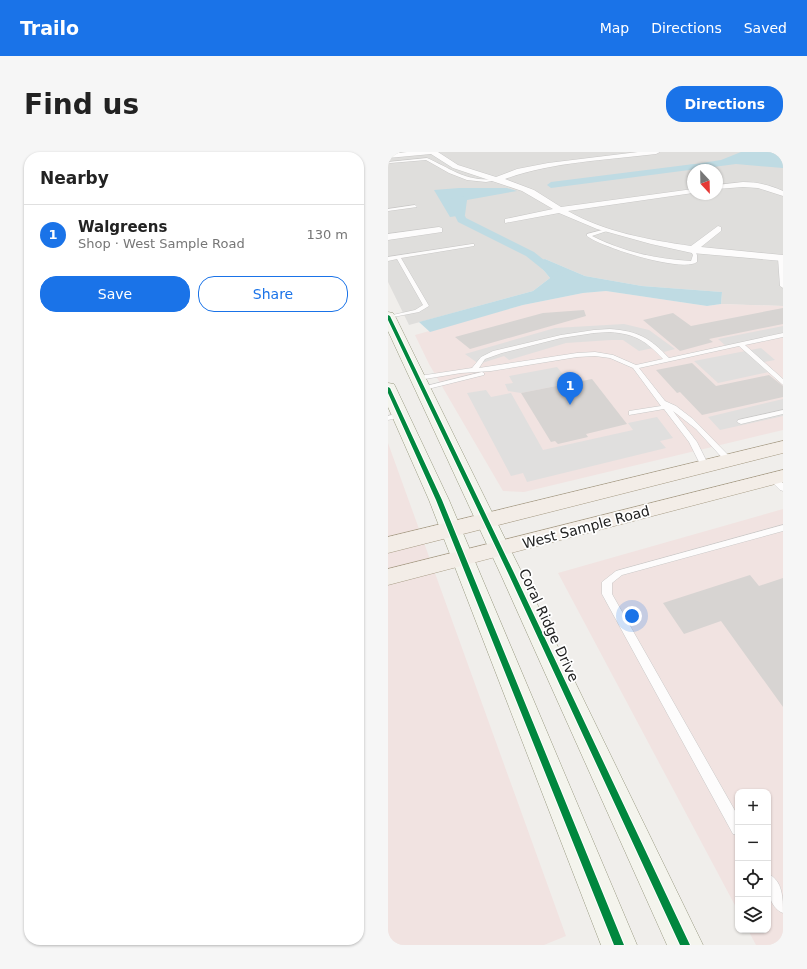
<!DOCTYPE html>
<html lang="en">
<head>
<meta charset="utf-8">
<style>
	body { margin:0; font-family:"DejaVu Sans",sans-serif; background:#f6f6f6; color:#222 }
	.controls { position:absolute; right:12px; bottom:12px; display:grid; overflow:hidden; border-radius:8px; box-shadow:0 1px 3px #0004 }
	.controls button { width:36px; height:36px; display:grid; place-items:center; padding:0; border:0; border-bottom:1px solid #e0e0e0; background:#fff; color:#222; font:20px sans-serif }
	.compass { position:absolute; left:299px; top:12px; width:36px; height:36px; border-radius:50%; background:#fff; box-shadow:0 1px 3px #0004; rotate:158deg }
	.you { position:absolute; left:244px; top:464px; width:14px; height:14px; margin:-10px; border:3px solid #fff; border-radius:50%; background:#1a73e8; box-shadow:0 0 0 6px #1a73e833 }
	.badge { display:grid; place-items:center; width:26px; height:26px; border-radius:50%; background:#1a73e8; color:#fff; font-size:13px; font-weight:700 }
	.pin { position:absolute; translate:-50% -33px; filter:drop-shadow(0 1px 2px #0008) }
	.pin::after { content:''; position:absolute; top:21px; width:14px; height:12px; background:inherit; clip-path:polygon(0 0,100% 0,50% 100%) }
	.list { margin:0; padding:0; list-style:none }
	h2 { display:flex; justify-content:space-between; align-items:center; height:52px; margin:0; padding:0 16px; font-size:17px }
	h2 small { font-size:13px; font-weight:400; color:#767676 }
	.list li { display:grid; grid-template-columns:26px 1fr auto; gap:12px; align-items:center; box-sizing:border-box; height:60px; padding:0 16px; border-top:1px solid #e0e0e0 }
	.list b { display:block; font-size:15px; white-space:nowrap }
	.list p { margin:0; font-size:13px; white-space:nowrap; color:#767676 }
	.list em { font-size:13px; font-style:normal; color:#767676 }
	.actions { display:flex; gap:8px; padding:12px 16px }
	.actions a { flex:1; padding:9px 0; border:1px solid #1a73e8; border-radius:16px; text-align:center; font-size:14px; color:#1a73e8 }
	.actions .main { background:#1a73e8; color:#fff }
	.icon { flex:none; width:22px; height:22px; fill:none; stroke:currentColor; stroke-width:2; stroke-linecap:round; stroke-linejoin:round }
	.map { position:relative; flex:none; width:395px; height:793px; overflow:hidden; border-radius:16px }
	header { display:flex; align-items:center; gap:24px; box-sizing:border-box; height:56px; padding:0 20px; background:#1a73e8; color:#fff }
	header strong { font-size:19px }
	nav { display:flex; gap:22px; margin-inline-start:auto; font-size:14px }
	.intro { display:flex; align-items:center; justify-content:space-between; box-sizing:border-box; height:96px; padding:0 24px }
	h1 { margin:0; font-size:28px }
	.button { padding:10px 18px; border-radius:16px; background:#1a73e8; color:#fff; font-size:14px; font-weight:700 }
	main { display:flex; gap:24px; padding:0 24px }
	aside { flex:1; background:#fff; border-radius:16px; box-shadow:0 1px 3px #0004 }
	.map>svg:first-child { display:block }
	.residential { fill:#dfdedc; fill-rule:evenodd }
	.commercial { fill:#f1e3e1 }
	.parking { fill:#e0dfde }
	.water { fill:#bfdbe3 }
	.lines { fill:none; stroke-linecap:round; stroke-linejoin:round }
	.canal { fill:#bfdbe3; fill-rule:evenodd }
	.building { fill:#d7d4d2 }
	.lane-casing { stroke:#c9c8c7; stroke-width:1 }
	.street-casing { stroke:#c9c8c7; stroke-width:1 }
	.secondary-casing { stroke:#999a82; stroke-width:1 }
	.primary-casing { stroke:#a79c86; stroke-width:1 }
	.lane { fill:#fdfcfc; fill-rule:evenodd }
	.street { fill:#fdfcfc; fill-rule:evenodd }
	.secondary { fill:#f4f4ed; fill-rule:evenodd }
	.primary { fill:#f3ede7; fill-rule:evenodd }
	.cycleway-casing { stroke:#fff; stroke-width:2 }
	.cycleway { fill:#00873e; fill-rule:evenodd }
	.labels { text-anchor:middle; stroke-width:3.5; stroke-linejoin:round; paint-order:stroke }
	.street-label { font-size:14px; fill:#222; stroke:#fff }
</style>
</head>
<body>
<header>
<strong>Trailo</strong>
<nav><a>Map</a><a>Directions</a><a>Saved</a></nav>
</header>
<div class="intro"><h1>Find us</h1><a class="button">Directions</a></div>
<main>
<aside>
<h2>Nearby<small></small></h2>
<ul class="list">
<li><span class="badge">1</span><div><b>Walgreens</b><p>Shop · West Sample Road</p></div><em>130 m</em></li>
</ul>
<div class="actions"><a class="main">Save</a><a>Share</a></div>
</aside>
<div class="map">
<svg width="395" height="793" viewBox="0 0 395 793">
	<rect width="100%" height="100%" fill="#f0eeeb"/>
	<path class="residential" d="M0 0H395V154L333 152 334 140 254 134 197 124 157 107 148 109 162 126 145 139 21 173 0 130ZM305 18H329V42H305Z"/>
	<path class="commercial" d="M218 139 319 154 333 152 395 154V278L136 340 115 339 41 212 27 183 135 153 195 141Z
		M0 291 178 784 156 793H0Z
		M395 357V793H368L360 778H380V640H350V759L170 421Z"/>
	<path class="parking" d="M236 172 261 178 287 197 276 200 270 195 251 199 235 188H223L178 191 121 208 116 204 91 212 77 202 167 176Z
		M395 174V182L338 194 330 187Z
		M373 196 387 208 376 210 385 219 330 231 306 209Z
		M169 215 174 221 194 229 133 241 120 239 117 232 125 231 121 224Z
		M98 238 103 245 123 241 155 298 245 278 240 271 269 265 285 286 272 289 278 296 139 330 135 321 123 324 79 241Z
		M395 247V264L332 278 320 265Z"/>
	<path class="water" d="M353 0H387L395 3V16L348 12 310 17 301 13 333 8Z
		M71 36H119L129 39 79 48 77 63 62 65 46 38Z
		M157 107 197 124 254 134 334 140 333 152 319 154 218 139 195 141 135 153 42 180 31 170 145 139 162 126 148 109Z"/>
	<g class="lines">
		<path class="canal" d="M306 12 309 13V17L163 36 159 33 163 30Z
			M76 44 79 45V49L71 51 78 66 146 100 176 124 178 126 176 128H168L138 104 70 70 60 49 62 47Z"/>
	</g>
	<path class="building" d="M395 156V172L321 187 325 190 292 199 255 168 285 161 303 174Z
		M196 158 198 164 82 197 67 185 155 161Z
		M304 211 328 234 381 223 395 234V245L314 263 292 240 289 241 268 218Z
		M204 227 239 272 198 282 200 285 170 292 167 289 163 290 133 241Z
		M362 423 371 434 395 426V555L333 469 296 482 275 451Z"/>
	<g class="lines">
		<defs>
			<path id="lane" d="M39 6C64 17 78 30 107 27L109 28 98 30 79 28 61 21 38 8 2 11 0 10Z
				M27 53 29 55 0 59V57Z
				M218 77 222 78 204 84C236 100 268 107 303 109L305 103 302 98 306 97 309 103V110C294 121 213 95 199 84V82Z
				M84 92H86V94L13 106 41 154 31 160 0 166V164L27 158 35 153 9 107 0 109V105Z
				M393 104 395 105V136L392 134 390 106Z
				M222 177C250 179 262 186 281 206L395 181V185L357 193 395 227V233L351 194 251 216 277 249 288 254 305 267 345 308 344 310H338L308 277 285 259 309 290 321 314 317 316 313 314 301 290 276 257 241 263V259L273 254 245 216 222 206 207 204 189 205 103 219 73 221 31 228 28 226 31 224 84 216 93 205 105 199 173 183 206 178ZM222 180C248 182 258 189 275 207L248 213 225 203 207 200 189 201 91 216 97 207 114 201 173 186 206 181Z
				M94 220 96 221V223L36 238 33 236 34 235Z
				M395 258V262L353 272 349 270 350 268Z
				M11 261H14V265L0 268V264Z
				M382 324H388L395 331V339L392 338 382 328 381 326Z
				M395 373V379L234 423 224 431V442L350 664V683L345 682 214 442V430L228 419Z
				M380 722C395 728 395 747 395 761 380 755 380 736 380 722Z"/>
			<path id="street" d="M19 0H50L70 13 108 25 129 17 160 11 250 0H272L268 2C218 8 164 10 117 27L146 38 173 55 305 37V41L180 59C216 80 262 88 303 94L330 74 333 75V79L313 95 395 103V109L304 101 263 92 209 77 171 61 117 71V67L165 57 134 39 65 16 43 2 0 6V2Z
				M355 30C369 30 382 33 395 39V44L370 36 355 35 329 37V33Z
				M51 75 54 76V80L0 88V82Z"/>
			<path id="secondary" d="M0 160 5 161 7 164 135 423 315 793H279L113 423 0 179Z
				M0 231 6 232 8 236 61 348 249 793H213L41 348 0 255Z"/>
			<path id="primary" d="M395 289V301L0 401V385Z
				M395 318V330L0 433V417Z"/>
		</defs>
		<use href="#lane" class="lane-casing"/>
		<use href="#street" class="street-casing"/>
		<use href="#secondary" class="secondary-casing"/>
		<use href="#primary" class="primary-casing"/>
		<use href="#lane" class="lane"/>
		<use href="#street" class="street"/>
		<use href="#secondary" class="secondary"/>
		<use href="#primary" class="primary"/>
		<defs>
			<path id="cycleway" d="M0 163 2 164 127 423 302 793H292L121 423 0 168Z
				M0 235 2 236 54 348 236 793H226L48 348 0 241Z"/>
		</defs>
		<use href="#cycleway" class="cycleway-casing"/>
		<use href="#cycleway" class="cycleway"/>
	</g>
	<g class="labels">
		<g class="street-label">
			<text transform="translate(198 375) rotate(-15)" y="5">West Sample Road</text>
			<text transform="translate(161 473) rotate(65)" y="5">Coral Ridge Drive</text>
		</g>
	</g>
</svg>
<div class="controls">
<button>+</button>
<button>−</button>
<button><svg class="icon" aria-label="locate" viewBox="0 0 24 24"><circle cx="12" cy="12" r="6"/><path d="M12 2v4M12 18v4M2 12h4M18 12h4"/></svg></button>
<button><svg class="icon" aria-label="layers" viewBox="0 0 24 24"><path d="M12 4l9 5-9 5-9-5zM3 14l9 5 9-5"/></svg></button>
</div>
<svg class="compass" viewBox="-18 -18 36 36"><path d="M0-13l5 13h-10z" fill="#e53935"/><path d="M0 13l5-13h-10z" fill="#767676"/></svg>
<div class="you"></div>
<div class="pin badge" style="left:182px;top:253px">1</div>
</div>
</main>
</body>
</html>
